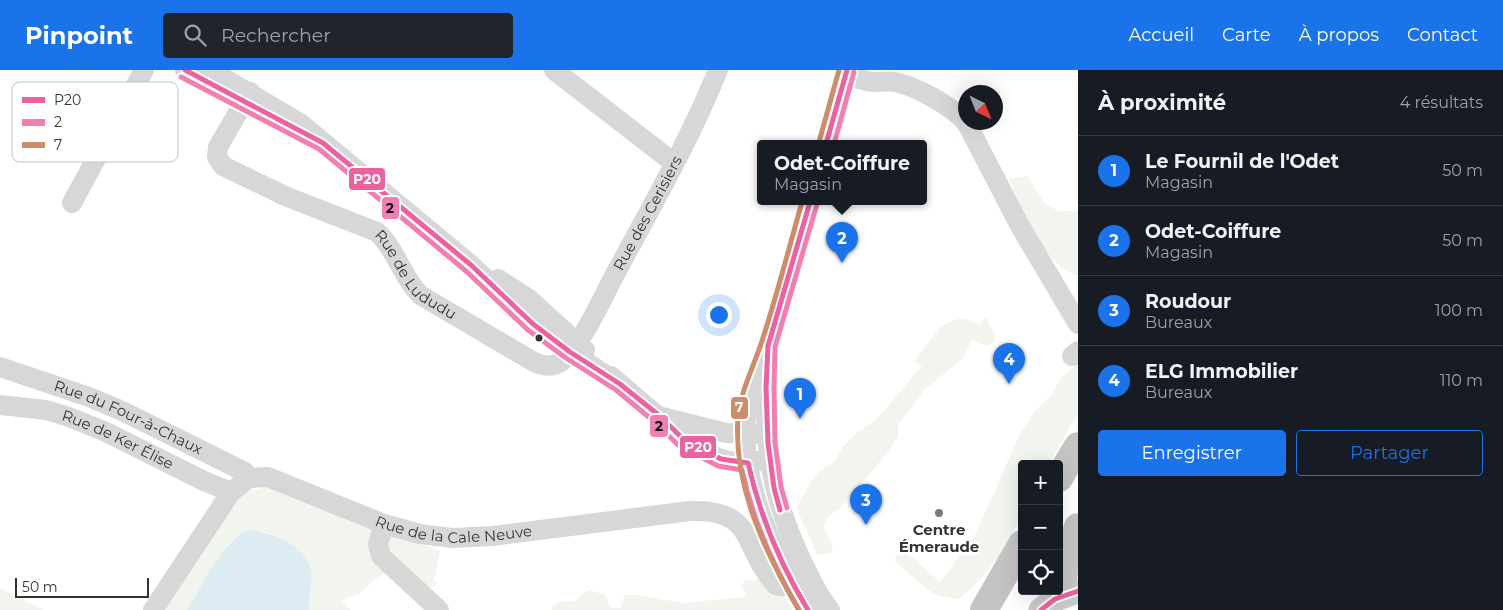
<!DOCTYPE html>
<html lang="fr">
<head>
<meta charset="utf-8">
<style>
	body { margin:0; font-family:Montserrat,sans-serif; background:#20242c; color:#f1f3f6 }
	.controls { position:absolute; right:15px; bottom:15px; display:grid; overflow:hidden; border-radius:5px; box-shadow:0 5px 20px #0002 }
	.controls button { width:45px; height:45px; display:grid; place-items:center; padding:0; border:0; border-bottom:1px solid #363941; background:#171b24; color:#f1f3f6; font:25px sans-serif }
	.compass { position:absolute; left:958px; top:15px; width:45px; height:45px; border-radius:50%; background:#171b24; box-shadow:0 5px 20px #0002; rotate:137deg }
	.scale { position:absolute; left:15px; bottom:12px; width:134px; box-sizing:border-box; padding-left:5px; border:2px solid #333; border-top:0; font-size:14px; line-height:18px; white-space:nowrap; color:#333; -webkit-text-stroke:4px #fff; paint-order:stroke }
	.you { position:absolute; left:718px; top:244px; width:18px; height:18px; margin:-12px; border:4px solid #fff; border-radius:50%; background:#1a73e8; box-shadow:0 0 0 8px #1a73e833 }
	.badge { display:grid; place-items:center; width:32px; height:32px; border-radius:50%; background:#1a73e8; color:#fff; font-size:16px; font-weight:700 }
	.pin { position:absolute; translate:-50% -41px; filter:drop-shadow(0 1px 2px #0008) }
	.pin::after { content:''; position:absolute; top:26px; width:18px; height:15px; background:inherit; clip-path:polygon(0 0,100% 0,50% 100%) }
	.popup { position:absolute; left:757px; top:70px; width:170px; height:65px; box-sizing:border-box; display:grid; place-content:center; border-radius:5px; background:#171b24; filter:drop-shadow(0 1px 4px #0005); font-size:16px; white-space:nowrap; color:#9ea1a6 }
	.popup b { font-size:19px; color:#f1f3f6 }
	.popup::after { content:''; position:absolute; left:50%; top:100%; margin-left:-10px; border:10px solid transparent; border-top-color:#171b24 }
	.list { margin:0; padding:0; list-style:none }
	h2 { display:flex; justify-content:space-between; align-items:center; height:65px; margin:0; padding:0 20px; font-size:21px }
	h2 small { font-size:16px; font-weight:400; color:#9ea1a6 }
	.list li { display:grid; grid-template-columns:32px 1fr auto; gap:15px; align-items:center; box-sizing:border-box; height:70px; padding:0 20px; border-top:1px solid #363941 }
	.list b { display:block; font-size:19px; white-space:nowrap }
	.list p { margin:0; font-size:16px; white-space:nowrap; color:#9ea1a6 }
	.list em { font-size:16px; font-style:normal; color:#9ea1a6 }
	.actions { display:flex; gap:10px; padding:15px 20px }
	.actions a { flex:1; padding:11px 0; border:1px solid #1a73e8; border-radius:5px; text-align:center; font-size:18px; color:#1a73e8 }
	.actions .main { background:#1a73e8; color:#fff }
	.icon { flex:none; width:28px; height:28px; fill:none; stroke:currentColor; stroke-width:2; stroke-linecap:round; stroke-linejoin:round }
	.map { position:relative; flex:none; width:1078px; height:540px; overflow:hidden }
	header { display:flex; align-items:center; gap:30px; box-sizing:border-box; height:70px; padding:0 25px; background:#1a73e8; color:#fff }
	header strong { font-size:24px }
	nav { display:flex; gap:28px; margin-inline-start:auto; font-size:18px }
	.search { width:350px; height:45px; background:#20242c; display:flex; align-items:center; gap:12px; box-sizing:border-box; padding:0 18px; border-radius:5px; color:#9ea1a6; font-size:19px }
	main { display:flex }
	aside { flex:1; background:#171b24 }
	.map>svg:first-child { display:block }
	.green { fill:#f1f5ed }
	.water { fill:#ddebf3 }
	.lines { fill:none; stroke-linecap:round; stroke-linejoin:round }
	.minor { stroke:#d7d7d7; stroke-width:20 }
	.major { stroke:#cacaca; stroke-width:25 }
	.highway { stroke:#c4c4c4; stroke-width:28 }
	.bus-1-casing { stroke:#fff; stroke-width:9 }
	.bus-2-casing { stroke:#fff; stroke-width:9 }
	.bus-3-casing { stroke:#fff; stroke-width:9 }
	.bus-1 { stroke:#ec619f; stroke-width:5 }
	.bus-2 { stroke:#f27fb2; stroke-width:5 }
	.bus-3 { stroke:#cd8d6b; stroke-width:5 }
	.bus-dot { fill:#333; stroke:#fff; stroke-width:2 }
	.poi-dot { fill:#7a7a7a; stroke:#fff; stroke-width:2 }
	.labels { text-anchor:middle; stroke-width:5; stroke-linejoin:round; paint-order:stroke }
	.street-label { font-size:15px; fill:#333; stroke:#fff }
	.poi-label { font-size:15px; font-weight:bold; fill:#333; stroke:#fff }
	.key { fill:#fff; stroke:#c2c2c2; stroke-width:1 }
	.key-label { font-size:14px; fill:#333 }
	.line-badge { stroke:#fff; stroke-width:2 }
	.badge-label { font-size:14px; text-anchor:middle; font-weight:bold; fill:#fff }
	.pale-badge-label { font-size:14px; text-anchor:middle; font-weight:bold; fill:#111 }
</style>
</head>
<body>
<header>
<strong>Pinpoint</strong>
<div class="search"><svg class="icon" aria-label="search" viewBox="0 0 24 24"><circle cx="10" cy="10" r="6"/><path d="M15 15l6 6"/></svg>Rechercher</div>
<nav><a>Accueil</a><a>Carte</a><a>À propos</a><a>Contact</a></nav>
</header>
<main>
<div class="map">
<svg width="1078" height="540" viewBox="0 0 1078 540">
	<rect width="100%" height="100%" fill="#fff"/>
	<path class="green" d="M1027 106C1044 131 1045 145 1078 140V206C1040 192 1025 142 1009 109Z
		M986 247 994 263 995 271 988 276 972 270 962 289 924 320 898 355V367L889 380 867 408 839 439 830 445 823 455 833 477 831 483 817 485 799 444 798 435 810 413 819 402 835 391 844 375 858 362 877 349 922 296 914 292C933 270 946 235 979 255Z
		M1078 289V343L1049 394H1022V446L1003 481 979 511 958 530 934 524 895 492 896 486 904 480 940 512 975 465 1021 362 1035 341 1051 325 1061 308 1074 297Z
		M271 416 440 481 434 510 437 514 429 519 403 498 379 506 359 524 341 530 351 540H309C308 530 311 522 311 512 313 483 286 470 263 461L228 474 187 540H161L237 424Z
		M761 507 782 523 793 540H552V537L559 532 575 531 588 520 606 525 610 538H620L625 525H639L682 533 744 527 747 525 741 515 746 510 756 511Z
		M0 518 44 540H0Z"/>
	<path class="water" d="M250 460C273 462 306 476 311 501 313 514 308 527 309 540H187C203 516 222 469 250 460Z"/>
	<g class="lines">
		<g class="minor">
			<path d="M185 0 221 19"/>
			<path d="M210 0 300 53 471 195 533 254 570 282 620 314"/>
			<path d="M554 0 674 93"/>
			<path d="M846 5C856 8 866 12 876 12 882 12 889 11 895 12 916 16 951 36 966 52"/>
			<path id="s1" d="M250 22 218 77 217 87 223 96 285 126 377 162C396 179 402 207 420 225L534 292C543 296 553 298 562 291 580 277 601 231 612 210 649 141 689 72 718 0"/>
			<path d="M966 52 1020 156 1078 254"/>
			<path d="M826 74 847 0"/>
			<path d="M72 133 144 0"/>
			<path d="M498 209 529 229 585 280"/>
			<path d="M1072 286 1078 281"/>
			<path d="M767 296C763 368 769 420 800 487 809 506 817 524 830 540"/>
			<path id="s2" d="M0 297 89 327 120 340 245 402 249 408"/>
			<path d="M611 306 693 376 721 389 738 393 770 390"/>
			<path id="s3" d="M0 335 46 340 69 347 106 362 204 411 231 422"/>
			<path d="M662 347 726 363 758 364"/>
			<path d="M384 454 378 474 381 486 439 540"/>
			<path id="s4" d="M153 540 231 422 249 408 268 407 384 454 420 464 452 468 492 466 690 441C757 439 741 477 776 515 789 520 797 509 806 500"/>
			<path d="M808 540C774 484 740 414 746 347 749 321 761 299 769 274 784 227 797 179 810 132"/>
		</g>
		<path class="major" d="M1041 540 1055 529 1078 521"/>
		<path class="highway" d="M1059 408 1078 376
			M1059 518 1078 457
			M984 540 1022 474"/>
		<defs>
			<path id="bus-1" d="M185 0 323 73 471 195 533 254 570 282 620 314 661 347 683 369 721 389 748 393C760 446 780 494 808 540
				M826 74 847 0
				M780 440 774 418 768 373 766 318 768 276 810 132
				M1041 540 1055 529 1078 521"/>
			<path id="bus-2" d="M181 7 319 79 466 201 528 260 566 288 616 320 656 353 678 375 718 396 742 400C753 450 773 496 799 540
				M834 74 854 2
				M787 438 781 417 775 372 774 318 775 277 817 134"/>
			<path id="bus-3" d="M819 72 839 0
				M799 540C765 482 733 416 738 347 741 320 754 296 762 271 777 225 789 178 802 132"/>
		</defs>
		<use href="#bus-1" class="bus-1-casing"/>
		<use href="#bus-2" class="bus-2-casing"/>
		<use href="#bus-3" class="bus-3-casing"/>
		<use href="#bus-1" class="bus-1"/>
		<use href="#bus-2" class="bus-2"/>
		<use href="#bus-3" class="bus-3"/>
	</g>
	<circle class="bus-dot" cx="539" cy="268" r="4.5"/>
	<circle class="poi-dot" cx="939" cy="443" r="5"/>
	<g class="labels">
		<g class="street-label">
			<text dy="5" stroke="none"><textPath href="#s1" startOffset="662">Rue des Cerisiers</textPath></text>
			<text dy="5" stroke="none"><textPath href="#s1" startOffset="311">Rue de Lududu</textPath></text>
			<text dy="5" stroke="none"><textPath href="#s2" startOffset="138">Rue du Four-à-Chaux</textPath></text>
			<text dy="5" stroke="none"><textPath href="#s3" startOffset="124">Rue de Ker Élise</textPath></text>
			<text dy="5" stroke="none"><textPath href="#s4" startOffset="379">Rue de la Cale Neuve</textPath></text>
		</g>
		<g class="poi-label">
			<text x="939" y="465">Centre<tspan x="939" dy="17">Émeraude</tspan></text>
		</g>
	</g>
	<rect x="12" y="12" width="166" height="80" rx="8" class="key"/>
	<rect x="22" y="27" width="23" height="6" fill="#ec619f"/>
	<rect x="22" y="49" width="23" height="7" fill="#f27fb2"/>
	<rect x="22" y="72" width="23" height="6" fill="#cd8d6b"/>
	<g class="key-label">
		<text x="54" y="35">P20</text>
		<text x="54" y="57">2</text>
		<text x="54" y="80">7</text>
	</g>
	<g class="line-badge">
		<rect x="348" y="97" width="38" height="24" rx="5" fill="#ec619f"/>
		<rect x="381" y="126" width="19" height="24" rx="5" fill="#f27fb2"/>
		<rect x="730" y="326" width="19" height="24" rx="5" fill="#cd8d6b"/>
		<rect x="649" y="344" width="20" height="24" rx="5" fill="#f27fb2"/>
		<rect x="679" y="365" width="38" height="24" rx="5" fill="#ec619f"/>
	</g>
	<g class="badge-label">
		<text x="367" y="114">P20</text>
		<text x="739" y="342">7</text>
		<text x="698" y="382">P20</text>
	</g>
	<g class="pale-badge-label">
		<text x="390" y="143">2</text>
		<text x="659" y="361">2</text>
	</g>
</svg>
<div class="controls">
<button>+</button>
<button>−</button>
<button><svg class="icon" aria-label="locate" viewBox="0 0 24 24"><circle cx="12" cy="12" r="6"/><path d="M12 2v4M12 18v4M2 12h4M18 12h4"/></svg></button>
</div>
<svg class="compass" viewBox="-18 -18 36 36"><path d="M0-13l5 13h-10z" fill="#e53935"/><path d="M0 13l5-13h-10z" fill="#9ea1a6"/></svg>
<div class="scale">50 m</div>
<div class="you"></div>
<div class="pin badge" style="left:800px;top:349px">1</div>
<div class="pin badge" style="left:842px;top:193px">2</div>
<div class="popup"><b>Odet-Coiffure</b>Magasin</div>
<div class="pin badge" style="left:866px;top:455px">3</div>
<div class="pin badge" style="left:1009px;top:314px">4</div>
</div>
<aside>
<h2>À proximité<small>4 résultats</small></h2>
<ul class="list">
<li><span class="badge">1</span><div><b>Le Fournil de l'Odet</b><p>Magasin</p></div><em>50 m</em></li>
<li><span class="badge">2</span><div><b>Odet-Coiffure</b><p>Magasin</p></div><em>50 m</em></li>
<li><span class="badge">3</span><div><b>Roudour</b><p>Bureaux</p></div><em>100 m</em></li>
<li><span class="badge">4</span><div><b>ELG Immobilier</b><p>Bureaux</p></div><em>110 m</em></li>
</ul>
<div class="actions"><a class="main">Enregistrer</a><a>Partager</a></div>
</aside>
</main>
</body>
</html>
